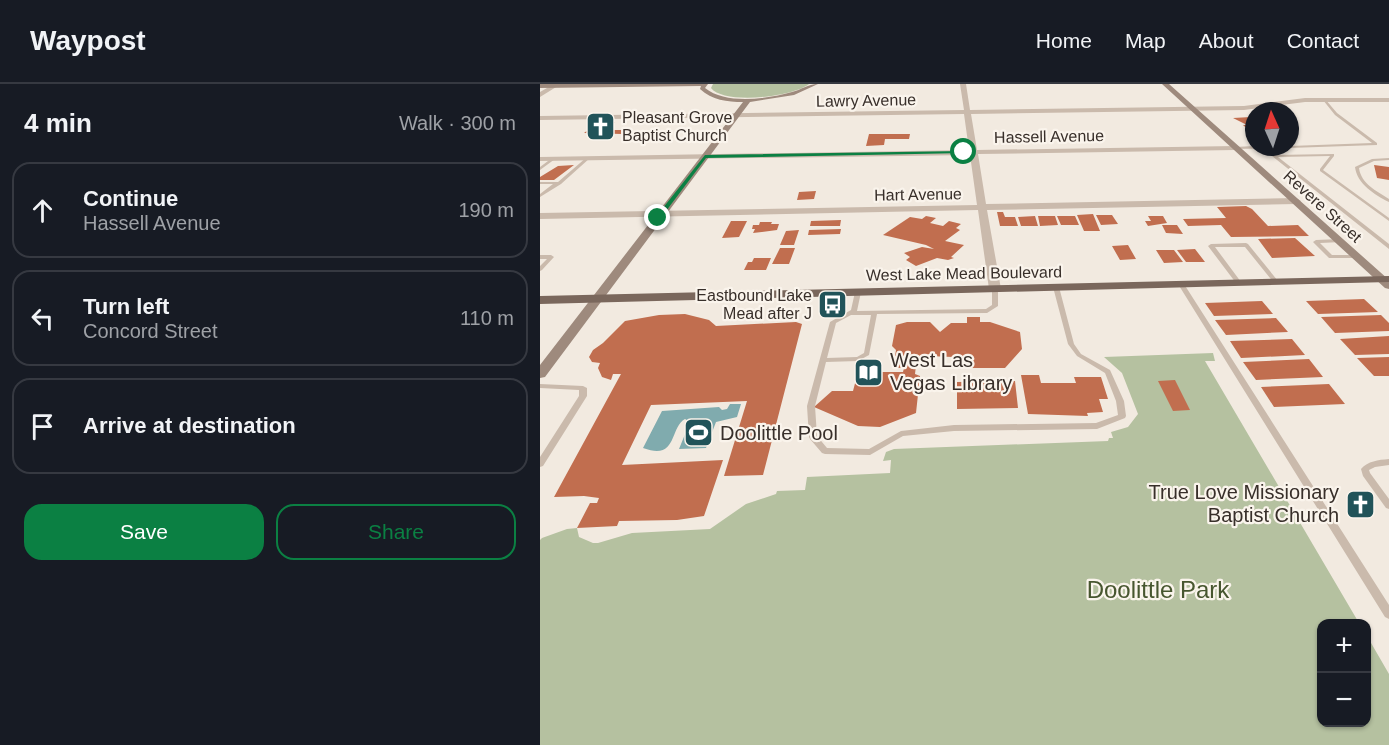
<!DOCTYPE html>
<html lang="en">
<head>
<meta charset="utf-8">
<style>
	body { margin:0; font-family:Helvetica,sans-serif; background:#20242c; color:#f1f3f6 }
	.controls { position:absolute; right:18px; bottom:18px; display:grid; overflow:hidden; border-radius:12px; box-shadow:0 2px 4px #0004 }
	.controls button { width:54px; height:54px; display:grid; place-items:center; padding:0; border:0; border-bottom:2px solid #363941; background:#171b24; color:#f1f3f6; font:30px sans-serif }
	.compass { position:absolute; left:705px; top:18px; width:54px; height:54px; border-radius:50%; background:#171b24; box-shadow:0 2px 4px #0004; rotate:357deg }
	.stop { position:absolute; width:18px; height:18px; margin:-14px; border:4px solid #0b8043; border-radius:50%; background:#fff }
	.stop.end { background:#0b8043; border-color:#fff; box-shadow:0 2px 6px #0008 }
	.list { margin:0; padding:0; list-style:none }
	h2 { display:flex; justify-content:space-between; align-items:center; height:78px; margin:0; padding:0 24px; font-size:26px }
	h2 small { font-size:20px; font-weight:400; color:#9ea1a6 }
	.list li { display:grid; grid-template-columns:39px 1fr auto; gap:18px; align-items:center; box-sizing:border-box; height:96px; margin:0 12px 12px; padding:0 12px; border:2px solid #363941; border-radius:18px }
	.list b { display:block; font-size:22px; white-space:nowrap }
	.list p { margin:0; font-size:20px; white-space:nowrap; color:#9ea1a6 }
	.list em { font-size:20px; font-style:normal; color:#9ea1a6 }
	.actions { display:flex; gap:12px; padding:18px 24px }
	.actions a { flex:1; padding:14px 0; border:2px solid #0b8043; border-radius:18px; text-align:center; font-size:21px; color:#0b8043 }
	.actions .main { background:#0b8043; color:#fff }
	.icon { flex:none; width:33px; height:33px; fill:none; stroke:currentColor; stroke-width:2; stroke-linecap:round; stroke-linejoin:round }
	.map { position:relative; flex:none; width:849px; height:661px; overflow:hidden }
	header { display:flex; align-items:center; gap:36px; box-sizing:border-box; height:84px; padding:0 30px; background:#171b24; border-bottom:2px solid #363941 }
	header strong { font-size:28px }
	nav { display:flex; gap:33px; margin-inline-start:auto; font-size:21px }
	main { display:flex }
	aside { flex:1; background:#171b24 }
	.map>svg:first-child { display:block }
	.green { fill:#b5c1a0 }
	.water { fill:#80abae }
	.building { fill:#c16e4f }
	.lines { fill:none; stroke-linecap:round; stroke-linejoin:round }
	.lane { fill:#cabaac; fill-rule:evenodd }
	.street { fill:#cabaac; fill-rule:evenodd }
	.secondary { fill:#9e8a7d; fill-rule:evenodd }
	.primary { fill:#7a675c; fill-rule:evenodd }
	.route { fill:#0b8043 }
	.labels { text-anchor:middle; stroke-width:4.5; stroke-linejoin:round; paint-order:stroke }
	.far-street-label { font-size:16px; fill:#382f2a; stroke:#faf4ec }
	.far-poi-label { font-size:16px; fill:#382f2a; stroke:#faf4ec; text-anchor:start }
	.poi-label { font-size:20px; fill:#382f2a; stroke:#faf4ec; text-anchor:start }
	.near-park-label { font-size:24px; fill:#47562f; stroke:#faf4ec }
</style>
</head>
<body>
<header>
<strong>Waypost</strong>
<nav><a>Home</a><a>Map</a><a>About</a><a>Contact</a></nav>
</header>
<main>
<aside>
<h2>4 min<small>Walk · 300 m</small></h2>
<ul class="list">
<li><svg class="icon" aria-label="ahead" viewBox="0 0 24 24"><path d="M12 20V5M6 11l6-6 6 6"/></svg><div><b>Continue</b><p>Hassell Avenue</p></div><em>190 m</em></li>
<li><svg class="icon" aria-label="left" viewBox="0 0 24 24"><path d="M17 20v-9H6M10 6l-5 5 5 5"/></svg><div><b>Turn left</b><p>Concord Street</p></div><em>110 m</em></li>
<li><svg class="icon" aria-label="arrive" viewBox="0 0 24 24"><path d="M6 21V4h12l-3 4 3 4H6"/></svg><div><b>Arrive at destination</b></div></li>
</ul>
<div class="actions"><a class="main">Save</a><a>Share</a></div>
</aside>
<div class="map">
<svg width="849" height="661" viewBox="0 0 849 661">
	<rect width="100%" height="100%" fill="#f2eae0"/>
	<path class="green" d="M173 0H269C253 13 184 21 171 4Z
		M673 269 675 277H665L819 539 782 540V638H826L827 552 849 590V661H0V456L2 454 27 445 37 444 39 453 53 459H58L92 449 170 445 206 420 236 410 237 407 265 406 267 393 350 389 351 376 343 377 346 368 354 365 568 357 569 354H573L571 348 588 343 598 330 582 289 564 273Z"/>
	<path class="water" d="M190 320H201L197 333 176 338 166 364 139 365 150 338 145 335C129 344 138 377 103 364L122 327 179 323 182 326 187 325Z"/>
	<path class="building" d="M711 33 714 36V51L703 41H707L693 34Z
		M75 38 66 46H87L82 50 44 49 57 39Z
		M329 50H370L369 55H345L344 61 326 62Z
		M34 81 14 96H0V93L18 82Z
		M834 81 849 83V96L837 94Z
		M276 107 274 115 257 116 259 108Z
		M706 122 712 125 728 142 758 141 769 152 691 153 681 141 648 142 643 135 686 134 677 123Z
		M457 128H463L465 133H475L478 142H460Z
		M553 130 560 147H544L537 131Z
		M556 131H572L578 140 561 141Z
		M386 132 396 134 390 139 403 142 409 137 421 140 416 144 420 146 405 157 424 161 411 173 414 174 408 176 397 174 376 182 366 176 370 173 364 169 382 163 394 165 386 161 343 151 370 133 382 135Z
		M495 132 498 142H481L478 133Z
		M498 132H515L518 141 500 142Z
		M517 132H535L539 141H521Z
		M608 132H623L627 139 608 142 605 137H611Z
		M301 136 300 142H270L271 137Z
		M191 137H207L199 153 182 154Z
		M220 138H232L231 140H239L237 146 213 149 215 145H212L213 141H219Z
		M622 141H637L643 150 626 149Z
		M301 145 300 150 268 151 269 146Z
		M259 146 254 161H240L246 147Z
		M755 154 775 172 732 174 718 155Z
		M588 161 596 175 580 176 572 162Z
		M240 164H255L249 180H232Z
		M655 165 665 178H646L637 166Z
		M616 166H634L643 178 624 179Z
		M214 174H231L226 186H204L208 178H212Z
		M824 215 838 228 778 230 766 217Z
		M722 217 733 230 674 232 665 219Z
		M145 230 169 236 176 242 256 238 262 240 223 391 184 392 207 317 111 321 82 381 183 376 164 432 137 436 79 437 77 442 37 444 50 419H57L59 414 44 412 14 413 81 290H73L71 296 62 293 58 284 60 279 52 278 49 273 53 266 63 259 85 237 119 231Z
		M841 231 849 239V247L795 249 781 233Z
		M427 233H440V238H450L480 248 482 265 465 284H412L413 273 387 272 386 281H376L375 290 380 292 376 329 340 343 318 342 274 323 292 307H313L318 288H363L364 284H353L356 266 352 262 356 241 367 238H390L400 248 411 239H427Z
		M736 234 748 248 686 251 675 236Z
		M849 252V270L815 271 800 255Z
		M752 255 765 271 701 274 690 257Z
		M849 273V292H834L817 274Z
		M769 275 783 293 716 296 703 278Z
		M481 291H499L501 299H536L534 293H561L568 315H559L563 328 547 329 548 332 488 330Z
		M635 296 650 326 633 327 618 297Z
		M475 297 478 324 417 325V298Z
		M789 300 805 320 734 323 721 303Z"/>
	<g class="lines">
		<path class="lane" d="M785 15 797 29 837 59V61L749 64 750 62 832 59 795 31 783 16Z
			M714 62V63H744L742 64 695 65 693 64 695 63Z
			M794 70V72L783 86 849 134V137L780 87V85L790 72 738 73 849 160V165L732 72 734 71Z
			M47 73 50 74 21 100 0 113V110L13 100H0V98H18Z
			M12 74 15 75 0 86V83Z
			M849 74V76L834 77 819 84C821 100 837 107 849 115V118C835 111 817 100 815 83L832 75Z
			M800 155 802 156V158L780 159 792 171H816L818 172V174H789L773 158 776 156Z
			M706 159 708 160 738 197V199H734L705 163H675L701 198 698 200 696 199 668 162 671 160Z
			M0 171H11L14 173 2 186 0 187V182L7 175H0Z
			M641 198 644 200 849 521V535L845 533 638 200Z
			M516 201 519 203 534 260 541 270 570 286 584 317 586 332 585 334 557 345 414 347 363 352 330 371 285 370 282 369 270 355 269 353 267 322 290 238 311 226 315 208 318 206 321 208 317 227 446 225 452 221V205L455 203 458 205V222L447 229 337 230 329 271 318 277 286 278 275 322 277 352 287 364 329 365 361 347 414 341 556 339 578 331 576 317 565 289 537 272 528 260 513 203ZM311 231H331L324 269 317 273 287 274 296 239Z
			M0 300 43 302 47 304V312L3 382 0 383V373L39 312V306L0 304Z
			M849 375V381L835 383 829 386 830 389 849 415V425L846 424 823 392 821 385C828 377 838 376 849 375Z"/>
		<path class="street" d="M14 0H21L0 13V8Z
			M420 0H426L430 26 704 22 765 14H849V18H765L704 26 431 30 437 66 695 62 699 64 695 66 438 70 446 120 756 114 761 117 756 120 447 126 461 205 455 208 449 205 438 126 0 135V129L437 121 430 71 0 77V73L429 66 424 30 0 36V32L424 26Z"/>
		<path class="secondary" d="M0 0H168L165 4C186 21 227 15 252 8 261 6 268 0 278 0L254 11 210 18 5 293 0 294V281L203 18C187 18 172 16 160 5L161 2 0 4Z
			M622 0H629L849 196V205L845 204Z"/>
		<path class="primary" d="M849 192V198L0 220V212Z"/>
	</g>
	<path class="route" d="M424 67 426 69 166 74 120 135 115 134 165 71Z"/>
	<defs>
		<symbol id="church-square" viewBox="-11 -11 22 22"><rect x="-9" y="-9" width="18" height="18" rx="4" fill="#215359" stroke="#faf4ec"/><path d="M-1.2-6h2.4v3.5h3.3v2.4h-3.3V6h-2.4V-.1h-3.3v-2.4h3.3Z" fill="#fff"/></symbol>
		<symbol id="bus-square" viewBox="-11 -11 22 22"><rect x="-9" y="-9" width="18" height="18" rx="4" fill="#215359" stroke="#faf4ec"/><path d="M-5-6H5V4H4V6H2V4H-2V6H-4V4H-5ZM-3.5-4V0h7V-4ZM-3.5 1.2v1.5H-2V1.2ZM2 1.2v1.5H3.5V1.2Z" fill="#fff"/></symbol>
		<symbol id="library-square" viewBox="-11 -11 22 22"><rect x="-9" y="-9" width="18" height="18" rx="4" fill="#215359" stroke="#faf4ec"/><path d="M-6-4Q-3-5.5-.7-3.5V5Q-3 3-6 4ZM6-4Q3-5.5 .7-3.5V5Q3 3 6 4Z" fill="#fff"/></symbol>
		<symbol id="stadium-square" viewBox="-11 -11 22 22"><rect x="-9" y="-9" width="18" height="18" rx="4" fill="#215359" stroke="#faf4ec"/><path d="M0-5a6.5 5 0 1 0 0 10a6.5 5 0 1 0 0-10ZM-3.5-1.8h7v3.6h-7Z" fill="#fff"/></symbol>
	</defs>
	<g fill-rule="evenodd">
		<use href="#church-square" x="44" y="26" width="33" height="33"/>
		<use href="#bus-square" x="276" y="204" width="33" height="33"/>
		<use href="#library-square" x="312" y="272" width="33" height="33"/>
		<use href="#stadium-square" x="142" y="332" width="33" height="33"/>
		<use href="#church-square" x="804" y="404" width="33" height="33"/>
	</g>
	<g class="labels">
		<g class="far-street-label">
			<text transform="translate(326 16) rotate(-1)" y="6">Lawry Avenue</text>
			<text transform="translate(509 52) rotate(-1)" y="6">Hassell Avenue</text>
			<text transform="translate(378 110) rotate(-1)" y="6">Hart Avenue</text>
			<text transform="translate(783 122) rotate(42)" y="6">Revere Street</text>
			<text transform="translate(424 189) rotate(-1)" y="6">West Lake Mead Boulevard</text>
		</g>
		<g class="far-poi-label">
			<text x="82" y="39">Pleasant Grove<tspan x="82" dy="18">Baptist Church</tspan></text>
			<text x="272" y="217" text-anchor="end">Eastbound Lake<tspan x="272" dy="18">Mead after J</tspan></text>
		</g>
		<g class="poi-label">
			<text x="350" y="283">West Las<tspan x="350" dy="23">Vegas Library</tspan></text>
			<text x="180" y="356">Doolittle Pool</text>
			<text x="799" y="415" text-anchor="end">True Love Missionary<tspan x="799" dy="23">Baptist Church</tspan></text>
		</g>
		<g class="near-park-label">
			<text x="618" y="514">Doolittle Park</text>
		</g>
	</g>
</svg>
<div class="controls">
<button>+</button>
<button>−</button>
</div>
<svg class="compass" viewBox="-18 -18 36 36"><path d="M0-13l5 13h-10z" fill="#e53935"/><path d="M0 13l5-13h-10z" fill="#9ea1a6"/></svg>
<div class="stop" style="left:424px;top:68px"></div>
<div class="stop end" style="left:118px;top:134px"></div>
</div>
</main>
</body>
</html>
